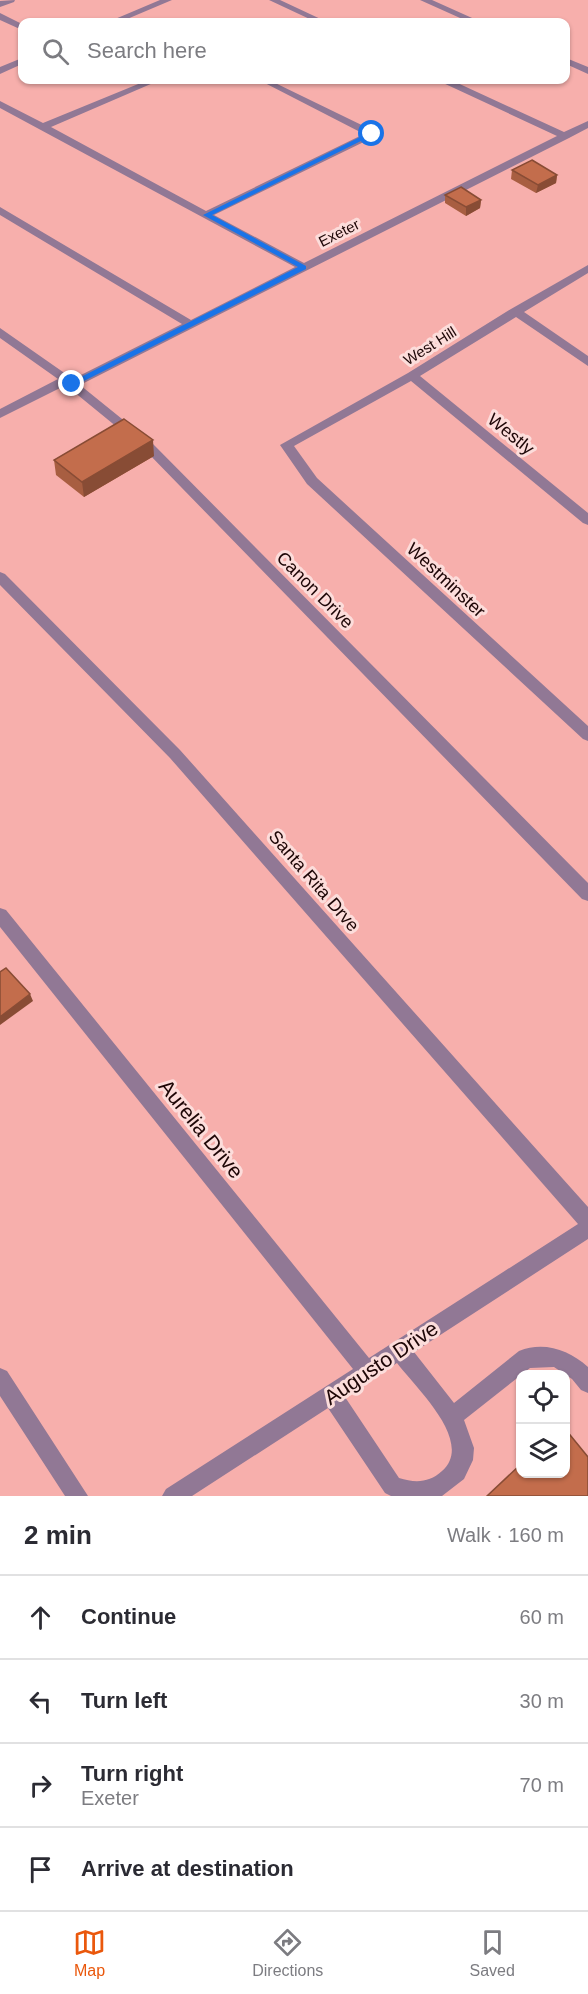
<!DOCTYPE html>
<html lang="en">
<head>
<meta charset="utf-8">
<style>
	body { margin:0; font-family:Arial,sans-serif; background:#f7f7f7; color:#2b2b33 }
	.controls { position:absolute; right:18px; bottom:18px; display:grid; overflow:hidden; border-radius:12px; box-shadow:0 2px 4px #0004 }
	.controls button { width:54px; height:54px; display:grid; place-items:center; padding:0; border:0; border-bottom:2px solid #e1e1e2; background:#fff; color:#2b2b33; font:30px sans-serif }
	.stop { position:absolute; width:18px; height:18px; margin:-14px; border:4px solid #1a73e8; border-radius:50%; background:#fff }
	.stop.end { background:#1a73e8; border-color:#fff; box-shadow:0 2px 6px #0008 }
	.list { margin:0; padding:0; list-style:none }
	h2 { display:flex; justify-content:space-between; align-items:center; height:78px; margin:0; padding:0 24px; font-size:26px }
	h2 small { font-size:20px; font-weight:400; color:#7c7c81 }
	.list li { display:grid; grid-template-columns:39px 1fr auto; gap:18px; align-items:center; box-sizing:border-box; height:84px; padding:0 24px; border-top:2px solid #e1e1e2 }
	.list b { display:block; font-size:22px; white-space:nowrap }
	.list p { margin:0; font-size:20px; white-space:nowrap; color:#7c7c81 }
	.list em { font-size:20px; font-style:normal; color:#7c7c81 }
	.icon { flex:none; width:33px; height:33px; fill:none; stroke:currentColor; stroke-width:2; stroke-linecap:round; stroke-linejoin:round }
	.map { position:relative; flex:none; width:588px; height:1496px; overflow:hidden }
	.search { position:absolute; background:#fff; box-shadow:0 2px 4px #0004; left:18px; right:18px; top:18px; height:66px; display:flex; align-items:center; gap:15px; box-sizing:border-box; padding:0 21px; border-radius:12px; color:#7c7c81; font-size:22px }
	.sheet { height:414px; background:#fff }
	nav { display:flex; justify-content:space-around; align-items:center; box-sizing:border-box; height:84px; border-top:2px solid #e1e1e2; background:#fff; font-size:16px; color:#7c7c81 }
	nav a { display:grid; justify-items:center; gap:3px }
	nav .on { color:#ea580c }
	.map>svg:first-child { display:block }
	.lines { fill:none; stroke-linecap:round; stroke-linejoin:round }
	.street { fill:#917895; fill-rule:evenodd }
	.wall { fill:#a85e41 }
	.shaded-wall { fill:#884c35 }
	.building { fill:#c36d4c; stroke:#884c35; stroke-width:1.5 }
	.route { fill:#1a73e8 }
	.labels { text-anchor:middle; stroke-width:6; stroke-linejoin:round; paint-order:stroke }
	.far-street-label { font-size:15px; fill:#1d0606; stroke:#fcdddb }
	.street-label { font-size:18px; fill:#1d0606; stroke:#fcdddb }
	.near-street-label { font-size:21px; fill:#1d0606; stroke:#fcdddb }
</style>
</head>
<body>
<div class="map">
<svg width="588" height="1496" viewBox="0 0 588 1496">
	<rect width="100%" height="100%" fill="#f7afac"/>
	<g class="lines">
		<path class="street" d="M15 0 14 2 0 7V1Z
			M160 0H172L120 22H108Z
			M269 0H280L327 22H316Z
			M420 0H432L481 22H469Z
			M0 13 22 24V30L0 20Z
			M22 58V64L0 74V67Z
			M566 58 588 67V74L566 64Z
			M148 80H160L51 127 206 211 364 134 259 80H269L376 132V136L214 215 304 263 557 136 441 82 440 80H451L564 132 588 121V128L569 138 80 385 153 444 588 883V901L582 899 145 450 68 387 66 385 0 418V409L58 379 0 338V328L73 379 182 324 0 215V207L191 320 295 267 0 108V101L43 123Z
			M588 265V273L524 312 588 356V366L516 317 420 376 588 513V525L583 523 411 381 294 446 317 478 588 726V741L583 739 307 484 280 445 408 373 511 309Z
			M0 572 5 574 180 750 588 1207V1239L414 1352 454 1403 519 1351C544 1341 569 1350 588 1367V1393L581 1390 572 1379 554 1367 530 1368 464 1420 474 1448 473 1460 464 1479 442 1496H391L385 1493 328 1408 192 1496H162L166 1489 353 1369 0 927V908L6 910 369 1358 578 1224 170 758 0 585ZM397 1363C416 1388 475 1442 442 1471 429 1483 415 1483 399 1478L345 1397Z
			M0 1368 7 1371 88 1496H65L0 1396Z"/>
	</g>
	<path class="wall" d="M512 170 557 175 556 183 536 193 511 179Z
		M445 195 481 200 480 208 466 216 445 203Z
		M154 456 84 497 56 475 54 460Z"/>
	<path class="shaded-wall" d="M557 175 556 183 536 193 538 185Z
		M481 200 480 208 466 216V207Z
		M153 440 154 456 84 497 82 482Z
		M30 994 33 1001 0 1025V1017Z"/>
	<path class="building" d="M532 160 557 175 538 185 512 170Z
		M461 187 481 200 466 207 445 195Z
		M124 419 153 440 82 482 54 460Z
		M6 968 30 994 0 1017V972Z
		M566 1430 588 1457V1496H487L520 1465V1473H566Z"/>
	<path class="route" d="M370 132 375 134 212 215 306 266V269L74 386H69V383L298 267 203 215Z"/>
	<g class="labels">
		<g class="far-street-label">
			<text transform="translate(339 233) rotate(-27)" y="5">Exeter</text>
			<text transform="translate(430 346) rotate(-32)" y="5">West Hill</text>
		</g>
		<g class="street-label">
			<text transform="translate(511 434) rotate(39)" y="6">Westly</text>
			<text transform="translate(446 580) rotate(43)" y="6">Westminster</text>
			<text transform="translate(315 590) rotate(45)" y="6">Canon Drive</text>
			<text transform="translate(314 881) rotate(49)" y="6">Santa Rita Drve</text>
		</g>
		<g class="near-street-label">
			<text transform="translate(201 1129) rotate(51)" y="7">Aurelia Drive</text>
			<text transform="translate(381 1363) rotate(-34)" y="7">Augusto Drive</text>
		</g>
	</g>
</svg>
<div class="controls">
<button><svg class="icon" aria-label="locate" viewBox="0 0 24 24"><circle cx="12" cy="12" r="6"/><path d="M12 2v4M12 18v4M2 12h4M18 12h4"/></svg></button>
<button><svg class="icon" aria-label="layers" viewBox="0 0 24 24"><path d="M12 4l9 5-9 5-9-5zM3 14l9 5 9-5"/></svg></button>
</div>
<div class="stop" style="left:372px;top:134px"></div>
<div class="stop end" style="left:72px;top:384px"></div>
<div class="search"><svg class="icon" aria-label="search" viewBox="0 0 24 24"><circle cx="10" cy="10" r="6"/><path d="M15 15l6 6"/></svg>Search here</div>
</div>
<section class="sheet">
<h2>2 min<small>Walk · 160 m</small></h2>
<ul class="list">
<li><svg class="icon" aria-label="ahead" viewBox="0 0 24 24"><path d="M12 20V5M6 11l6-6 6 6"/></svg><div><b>Continue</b></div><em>60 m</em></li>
<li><svg class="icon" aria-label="left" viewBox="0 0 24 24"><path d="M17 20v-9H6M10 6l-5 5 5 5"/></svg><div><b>Turn left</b></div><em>30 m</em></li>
<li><svg class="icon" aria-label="right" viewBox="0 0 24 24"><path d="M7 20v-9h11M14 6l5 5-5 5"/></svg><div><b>Turn right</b><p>Exeter</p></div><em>70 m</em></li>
<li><svg class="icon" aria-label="arrive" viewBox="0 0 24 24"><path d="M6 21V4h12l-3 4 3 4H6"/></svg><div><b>Arrive at destination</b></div></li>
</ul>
</section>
<nav>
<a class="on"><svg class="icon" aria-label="map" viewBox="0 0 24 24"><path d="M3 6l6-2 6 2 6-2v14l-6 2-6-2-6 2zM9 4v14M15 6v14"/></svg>Map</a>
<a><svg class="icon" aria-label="directions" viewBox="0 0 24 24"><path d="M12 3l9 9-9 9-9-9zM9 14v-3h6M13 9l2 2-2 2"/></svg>Directions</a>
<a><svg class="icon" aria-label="saved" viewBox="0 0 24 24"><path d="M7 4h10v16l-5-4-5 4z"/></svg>Saved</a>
</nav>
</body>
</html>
